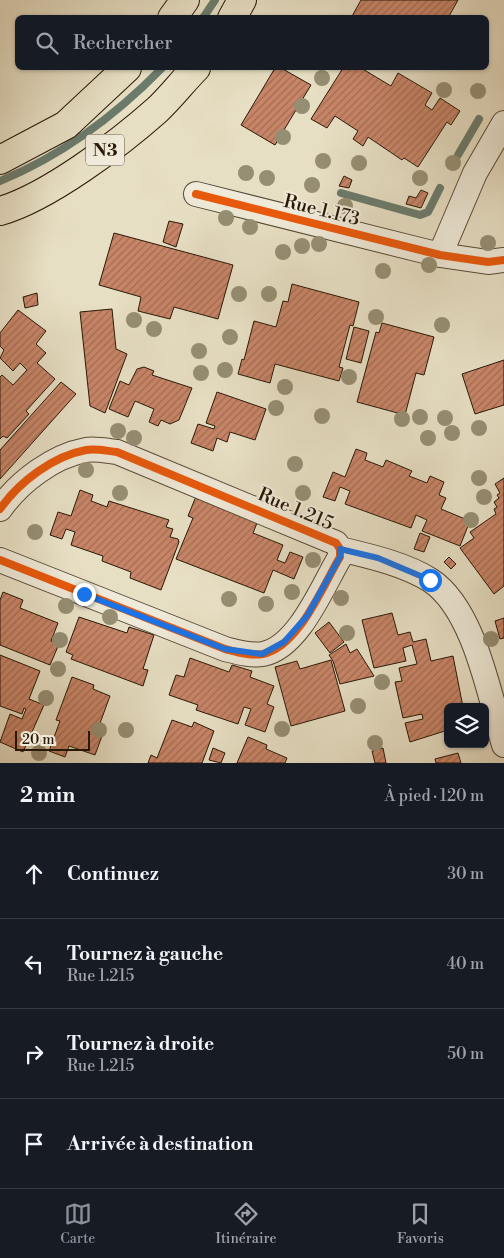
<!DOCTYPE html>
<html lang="fr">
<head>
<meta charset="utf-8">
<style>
	body { margin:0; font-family:"Libre Bodoni",serif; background:#20242c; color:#f1f3f6 }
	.controls { position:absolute; right:15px; bottom:15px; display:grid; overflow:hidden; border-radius:8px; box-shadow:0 1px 4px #0004 }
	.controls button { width:45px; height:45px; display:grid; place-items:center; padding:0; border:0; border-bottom:1px solid #363941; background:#171b24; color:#f1f3f6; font:25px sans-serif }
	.scale { position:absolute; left:15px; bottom:12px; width:75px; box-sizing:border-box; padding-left:5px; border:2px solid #291806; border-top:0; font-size:14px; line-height:18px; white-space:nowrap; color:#291806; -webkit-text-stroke:4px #efead9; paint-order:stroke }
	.stop { position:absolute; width:15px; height:15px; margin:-11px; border:4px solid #1a73e8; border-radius:50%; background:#fff }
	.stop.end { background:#1a73e8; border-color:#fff; box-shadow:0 1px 5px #0008 }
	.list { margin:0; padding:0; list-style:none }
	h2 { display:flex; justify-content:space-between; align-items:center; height:65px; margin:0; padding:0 20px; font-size:21px }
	h2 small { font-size:16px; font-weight:400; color:#9ea1a6 }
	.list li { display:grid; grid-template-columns:32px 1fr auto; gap:15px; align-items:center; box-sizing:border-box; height:90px; padding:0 20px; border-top:1px solid #363941 }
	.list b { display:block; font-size:19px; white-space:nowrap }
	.list p { margin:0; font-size:16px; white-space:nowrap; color:#9ea1a6 }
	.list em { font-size:16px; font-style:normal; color:#9ea1a6 }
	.icon { flex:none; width:28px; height:28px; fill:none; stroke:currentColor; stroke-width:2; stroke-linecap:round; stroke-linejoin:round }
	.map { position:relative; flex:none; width:504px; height:763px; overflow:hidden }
	.search { position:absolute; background:#171b24; box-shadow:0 1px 4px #0004; left:15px; right:15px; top:15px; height:55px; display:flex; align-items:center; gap:12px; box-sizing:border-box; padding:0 18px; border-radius:8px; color:#9ea1a6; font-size:19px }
	.sheet { height:425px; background:#171b24 }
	nav { display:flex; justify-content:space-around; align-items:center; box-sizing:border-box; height:70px; border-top:1px solid #363941; background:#171b24; font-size:14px; color:#9ea1a6 }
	nav a { display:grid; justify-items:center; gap:2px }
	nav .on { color:#8c9099 }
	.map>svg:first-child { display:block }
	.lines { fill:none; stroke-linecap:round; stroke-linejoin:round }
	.stream { stroke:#6b7b6c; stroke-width:8 }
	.building { fill:url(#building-hatch); stroke:#291806 }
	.minor-casing { stroke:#584a36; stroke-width:26 }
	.trunk-casing { stroke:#291806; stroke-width:30 }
	.minor { stroke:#efead9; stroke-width:24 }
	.trunk { stroke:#e7dfc4; stroke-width:28 }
	.cycleway-casing { stroke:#efead9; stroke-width:11 }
	.cycleway { stroke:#e8590c; stroke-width:8 }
	.tree { fill:#968e73 }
	.route { stroke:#1a73e8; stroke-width:6 }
	.labels { text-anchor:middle; stroke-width:4; stroke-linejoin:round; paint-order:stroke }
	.shield { fill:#efead9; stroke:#645745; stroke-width:1 }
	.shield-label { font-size:18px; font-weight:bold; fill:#291806 }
	.street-label { font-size:19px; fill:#291806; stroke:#efead9 }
</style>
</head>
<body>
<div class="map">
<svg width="504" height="763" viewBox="0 0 504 763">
	<defs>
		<pattern id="building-hatch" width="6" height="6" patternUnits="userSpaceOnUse" patternTransform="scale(1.25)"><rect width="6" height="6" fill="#c88568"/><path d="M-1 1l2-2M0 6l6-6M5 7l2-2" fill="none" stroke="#a26c54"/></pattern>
	</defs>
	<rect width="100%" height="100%" fill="#e7dfc4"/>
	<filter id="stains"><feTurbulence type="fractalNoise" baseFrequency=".004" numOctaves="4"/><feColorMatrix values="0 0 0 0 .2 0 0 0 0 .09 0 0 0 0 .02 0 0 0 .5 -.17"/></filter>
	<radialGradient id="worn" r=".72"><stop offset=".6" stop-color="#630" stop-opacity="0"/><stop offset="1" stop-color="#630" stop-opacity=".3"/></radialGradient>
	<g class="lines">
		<path class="stream" d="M203 18 215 0
			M458 155 479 119
			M0 181C61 156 116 115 162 68
			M341 193 420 215 428 212 440 188"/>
	</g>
	<path class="building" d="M361 0H458L448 18H351Z
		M275 68H281L311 85 275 145 241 125Z
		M343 68H361L391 86 398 73 432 93 425 105 432 110 440 98 460 111 451 125 447 122 418 167 404 158 402 160 368 137 363 146 353 139 358 131 335 116 327 128 311 119Z
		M344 176 352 180 349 188 339 186Z
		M421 190 428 193 421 208 406 204 409 196 416 198Z
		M169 221 183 224 176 247 163 242Z
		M114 233 233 265 218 319 174 307 170 319 138 311 141 297 99 285Z
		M292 284 359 302 353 326 350 325 339 367 343 368 339 381 275 364 270 383 238 374 242 359 244 360 254 321 276 327 283 301 288 302Z
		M37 293 38 305 25 308 23 297Z
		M112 309 116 349 127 354 105 413 90 406 80 312Z
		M18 310 46 331 36 344 46 353 37 363 55 379 26 411 29 414 7 438 3 436 0 439V377L2 375 13 385 27 370 20 363 13 371 0 358 4 350 0 346V333Z
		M382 323 434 337 424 375 416 373 405 415 357 402 376 332 379 333Z
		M354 327 369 331 361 363 346 359Z
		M504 360V405L475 414 462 374Z
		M144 367 154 371 152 375 192 388 179 420 170 424 161 420 158 426 149 422 154 409 135 401 128 417 109 409 120 381 129 385 137 369Z
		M61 382 76 394 0 479V450Z
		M217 392 266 409 255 440 230 432 227 442 217 438 213 451 191 443 198 424 214 429 215 426 206 423Z
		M356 449 367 453 365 460 383 467 386 460 412 471 409 476 427 483 430 476 444 482 439 495 446 498 441 509 470 521 460 546 422 531 427 520 416 515 411 528 345 504 350 491 340 487 335 501 323 497 333 472 345 477Z
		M504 478V586L494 594 460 548 474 538 470 532 496 514 494 509 497 507 494 502 499 498 497 495 500 493 495 484Z
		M80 490 93 495 91 501 107 507 109 501 169 520 166 527 173 529 170 537 178 539 179 542 161 590 130 578 131 572 102 561 103 556 71 545 75 532 66 529 62 539 50 535 58 512 71 516Z
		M197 494 259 518 253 533 283 545 277 560 285 563 290 552 303 557 294 579 273 570 264 593 176 559 193 518 188 516Z
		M420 533 430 537 424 552 414 549Z
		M449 557 456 564 451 569 444 562Z
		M3 592 23 600 20 608 58 623 51 641 59 644 50 665 0 645V600Z
		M392 613 398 635 410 632 413 642 426 639 431 661 453 656 463 707H448V730L410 742 405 723 423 719 422 714 403 718 395 682 402 681 399 668 417 664 412 645 403 648 406 661 374 668 362 620Z
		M79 617 127 633 129 627 154 635 143 669 148 670 143 686 71 659 73 655 66 652Z
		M504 618V638L500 639 495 621Z
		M329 622 344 642 330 653 315 633Z
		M346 644 350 653 357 649 374 676 340 684 333 661 329 655Z
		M0 655 40 671 29 699 44 705 23 752 0 742 10 714 22 719 26 709 24 708 22 714 0 706Z
		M190 658 229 672 232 665 252 671 250 677 274 686 267 704 274 707 265 732 245 725 251 709 244 707 238 724 196 710 198 705 169 695 176 675 184 677Z
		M331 660 345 711 291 726 275 667 297 661 300 669Z
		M72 677 94 685 93 689 110 696 96 734 102 736 95 755 69 746 65 757 49 751 60 721 56 720Z
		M172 720 192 727 194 722 214 731 202 763H148L151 755 157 758Z
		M248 737 267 745 266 749 287 758 285 763H237Z
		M213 748 225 753 221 763 209 760Z
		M383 748 386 763H375L372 751Z
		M458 753 461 763H436L435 759Z"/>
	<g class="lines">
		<defs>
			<path id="minor" d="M196 194 440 255 488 262 504 260
				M440 255 475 173 504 123
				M0 509C19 482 53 456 86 450 95 448 107 451 117 452L336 543 340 549V557C323 585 299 647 263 654 250 656 237 652 225 649L0 560
				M340 549C369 556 405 564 430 580 474 608 490 697 504 745"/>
			<path id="trunk" d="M172 18 185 0
				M232 18 242 0
				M0 160 66 125 127 68
				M0 211C47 198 120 143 157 110 171 97 183 81 196 68"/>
		</defs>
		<use href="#minor" class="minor-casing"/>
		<use href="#trunk" class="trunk-casing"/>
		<use href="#minor" class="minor"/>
		<use href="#trunk" class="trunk"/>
		<defs>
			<path id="cycleway" d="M196 194 440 255 488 262 504 260
				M0 509C19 482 53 456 86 450 95 448 107 451 117 452L336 543 340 549V557C323 585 299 647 263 654 250 656 237 652 225 649L0 560"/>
		</defs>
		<use href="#cycleway" class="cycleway-casing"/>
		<use href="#cycleway" class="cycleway"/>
	</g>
	<g class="tree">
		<circle cx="322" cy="78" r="8"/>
		<circle cx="444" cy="90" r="8"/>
		<circle cx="478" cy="91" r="8"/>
		<circle cx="302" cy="106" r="8"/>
		<circle cx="283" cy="137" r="8"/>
		<circle cx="323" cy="161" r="8"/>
		<circle cx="359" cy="163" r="8"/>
		<circle cx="453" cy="163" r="8"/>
		<circle cx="246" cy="173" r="8"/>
		<circle cx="267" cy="178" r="8"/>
		<circle cx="420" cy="178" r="8"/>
		<circle cx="312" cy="185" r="8"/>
		<circle cx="345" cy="206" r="8"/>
		<circle cx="226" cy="218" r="8"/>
		<circle cx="250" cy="227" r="8"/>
		<circle cx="488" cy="243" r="8"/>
		<circle cx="319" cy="244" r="8"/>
		<circle cx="302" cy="246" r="8"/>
		<circle cx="283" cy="252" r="8"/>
		<circle cx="429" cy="265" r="8"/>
		<circle cx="383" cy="271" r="8"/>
		<circle cx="239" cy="294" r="8"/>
		<circle cx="269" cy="294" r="8"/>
		<circle cx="376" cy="317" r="8"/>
		<circle cx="134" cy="320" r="8"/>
		<circle cx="442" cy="325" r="8"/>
		<circle cx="154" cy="329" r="8"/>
		<circle cx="230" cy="337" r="8"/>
		<circle cx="199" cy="351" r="8"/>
		<circle cx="225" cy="370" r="8"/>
		<circle cx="201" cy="373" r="8"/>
		<circle cx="349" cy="377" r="8"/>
		<circle cx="285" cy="387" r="8"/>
		<circle cx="276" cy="408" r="8"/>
		<circle cx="322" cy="416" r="8"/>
		<circle cx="420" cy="417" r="8"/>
		<circle cx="445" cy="418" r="8"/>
		<circle cx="402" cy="419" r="8"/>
		<circle cx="479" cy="428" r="8"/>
		<circle cx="118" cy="431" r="8"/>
		<circle cx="452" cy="433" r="8"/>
		<circle cx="134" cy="438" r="8"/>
		<circle cx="428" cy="438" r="8"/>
		<circle cx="295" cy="464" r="8"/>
		<circle cx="86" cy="470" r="8"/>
		<circle cx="479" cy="478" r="8"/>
		<circle cx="120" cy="493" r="8"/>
		<circle cx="303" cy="493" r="8"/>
		<circle cx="484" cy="497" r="8"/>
		<circle cx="471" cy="520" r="8"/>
		<circle cx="35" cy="532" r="8"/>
		<circle cx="313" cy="560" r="8"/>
		<circle cx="292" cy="592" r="8"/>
		<circle cx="341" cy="598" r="8"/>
		<circle cx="229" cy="599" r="8"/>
		<circle cx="266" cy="604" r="8"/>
		<circle cx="66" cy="606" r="8"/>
		<circle cx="110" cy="617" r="8"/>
		<circle cx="347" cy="633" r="8"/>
		<circle cx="491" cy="639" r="8"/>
		<circle cx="60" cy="640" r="8"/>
		<circle cx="58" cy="669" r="8"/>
		<circle cx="382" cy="682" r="8"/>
		<circle cx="46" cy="698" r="8"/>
		<circle cx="358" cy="706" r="8"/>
		<circle cx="282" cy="729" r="8"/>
		<circle cx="99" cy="730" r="8"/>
		<circle cx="126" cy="730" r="8"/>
		<circle cx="375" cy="743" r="8"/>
		<circle cx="39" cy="753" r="8"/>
	</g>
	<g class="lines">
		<path class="route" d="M84 594 225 649 262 654 284 642 307 616 340 557V549L378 558 430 580"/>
	</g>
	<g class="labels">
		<rect class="shield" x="86" y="134.5" width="38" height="31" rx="4"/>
		<g class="shield-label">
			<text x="105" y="156">N3</text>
		</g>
		<g class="street-label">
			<text transform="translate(322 209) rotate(14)" y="7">Rue 1.173</text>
			<text transform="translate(296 508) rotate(23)" y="7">Rue 1.215</text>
		</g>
	</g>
	<rect width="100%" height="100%" filter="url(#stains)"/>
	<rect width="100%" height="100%" fill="url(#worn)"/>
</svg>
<div class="controls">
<button><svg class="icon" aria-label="layers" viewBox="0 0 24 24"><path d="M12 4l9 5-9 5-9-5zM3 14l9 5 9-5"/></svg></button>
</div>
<div class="scale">20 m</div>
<div class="stop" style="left:430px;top:580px"></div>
<div class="stop end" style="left:84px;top:594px"></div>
<div class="search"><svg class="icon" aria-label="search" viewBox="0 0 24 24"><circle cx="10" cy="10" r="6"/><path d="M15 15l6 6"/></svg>Rechercher</div>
</div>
<section class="sheet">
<h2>2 min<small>À pied · 120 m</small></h2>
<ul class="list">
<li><svg class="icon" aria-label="ahead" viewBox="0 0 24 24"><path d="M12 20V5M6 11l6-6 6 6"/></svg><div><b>Continuez</b></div><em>30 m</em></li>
<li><svg class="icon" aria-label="left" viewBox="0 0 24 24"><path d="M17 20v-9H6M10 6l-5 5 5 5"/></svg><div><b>Tournez à gauche</b><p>Rue 1.215</p></div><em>40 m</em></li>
<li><svg class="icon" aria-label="right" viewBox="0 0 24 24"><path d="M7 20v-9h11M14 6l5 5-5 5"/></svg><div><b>Tournez à droite</b><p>Rue 1.215</p></div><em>50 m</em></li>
<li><svg class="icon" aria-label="arrive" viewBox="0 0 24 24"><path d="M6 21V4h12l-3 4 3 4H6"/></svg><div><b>Arrivée à destination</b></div></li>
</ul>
</section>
<nav>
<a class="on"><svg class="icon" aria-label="map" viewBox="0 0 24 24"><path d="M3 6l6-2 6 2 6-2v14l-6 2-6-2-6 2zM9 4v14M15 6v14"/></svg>Carte</a>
<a><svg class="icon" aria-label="directions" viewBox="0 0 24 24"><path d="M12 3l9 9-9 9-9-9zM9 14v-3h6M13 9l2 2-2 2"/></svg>Itinéraire</a>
<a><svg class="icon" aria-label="saved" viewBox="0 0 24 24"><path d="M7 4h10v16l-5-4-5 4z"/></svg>Favoris</a>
</nav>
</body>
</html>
